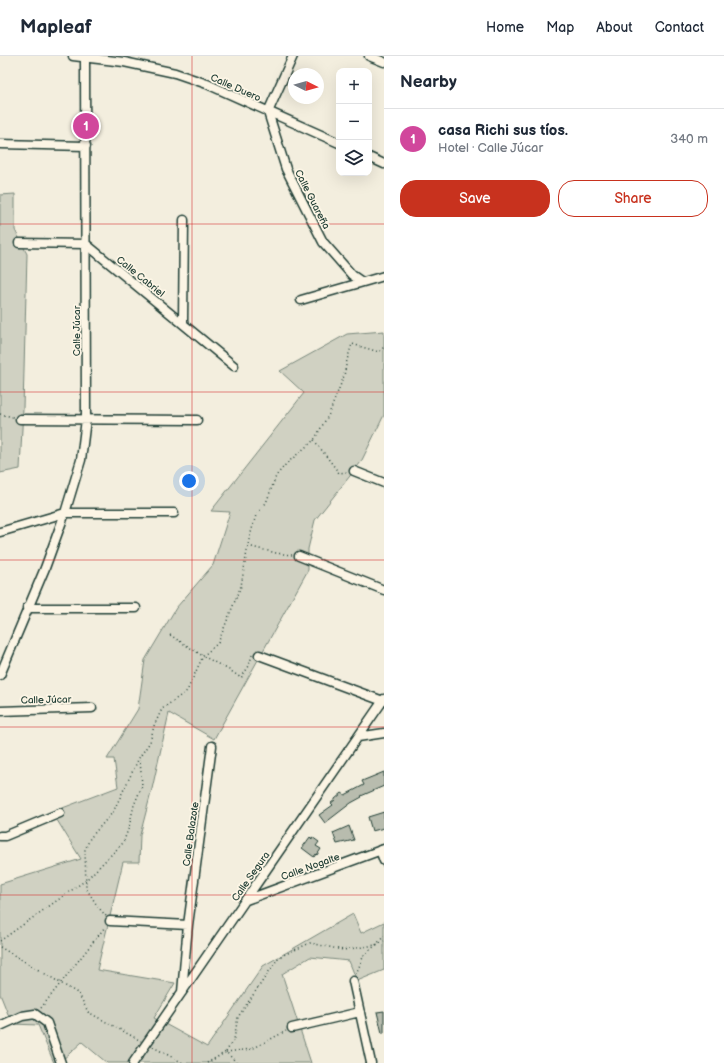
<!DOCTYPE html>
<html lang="en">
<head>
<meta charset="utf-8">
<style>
	body { margin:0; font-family:"Balsamiq Sans",sans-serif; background:#f2f2f3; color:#1f2937 }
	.controls { position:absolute; right:12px; top:12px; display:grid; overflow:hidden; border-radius:8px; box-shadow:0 4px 16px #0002 }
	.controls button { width:36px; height:36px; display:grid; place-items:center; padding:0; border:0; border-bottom:1px solid #e0e1e3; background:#fff; color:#1f2937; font:20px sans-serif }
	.compass { position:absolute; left:288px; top:12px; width:36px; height:36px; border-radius:50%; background:#fff; box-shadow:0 4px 16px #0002; rotate:95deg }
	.you { position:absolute; left:189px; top:425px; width:14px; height:14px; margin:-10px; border:3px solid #fff; border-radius:50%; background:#1a73e8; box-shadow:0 0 0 6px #1a73e833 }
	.badge { display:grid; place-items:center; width:26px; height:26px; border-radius:50%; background:#c8321e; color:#fff; font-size:13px; font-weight:700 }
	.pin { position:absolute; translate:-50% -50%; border:2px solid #fff; box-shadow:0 1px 4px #0006 }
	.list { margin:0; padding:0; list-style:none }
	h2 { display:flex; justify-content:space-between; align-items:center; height:52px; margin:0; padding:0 16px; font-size:17px }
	h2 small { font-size:13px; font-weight:400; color:#747a83 }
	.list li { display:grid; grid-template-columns:26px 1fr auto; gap:12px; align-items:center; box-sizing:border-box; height:60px; padding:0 16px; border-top:1px solid #e0e1e3 }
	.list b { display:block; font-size:15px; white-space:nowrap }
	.list p { margin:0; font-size:13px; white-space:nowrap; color:#747a83 }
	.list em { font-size:13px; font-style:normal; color:#747a83 }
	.actions { display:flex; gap:8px; padding:12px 16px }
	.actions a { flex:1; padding:9px 0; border:1px solid #c8321e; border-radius:16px; text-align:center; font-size:14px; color:#c8321e }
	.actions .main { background:#c8321e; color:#fff }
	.icon { flex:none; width:22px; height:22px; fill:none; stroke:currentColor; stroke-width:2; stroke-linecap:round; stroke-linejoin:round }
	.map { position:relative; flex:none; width:384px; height:1007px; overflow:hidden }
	header { display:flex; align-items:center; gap:24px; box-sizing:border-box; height:56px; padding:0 20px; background:#fff; border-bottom:1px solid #e0e1e3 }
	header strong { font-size:19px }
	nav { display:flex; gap:22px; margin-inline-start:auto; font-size:14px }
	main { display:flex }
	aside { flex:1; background:#fff }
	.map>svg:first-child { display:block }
	.green { fill:#d0d1c2; stroke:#78877b }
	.building { fill:#b8bcae; stroke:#1f3d34 }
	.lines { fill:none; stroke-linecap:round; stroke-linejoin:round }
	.minor-casing { stroke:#1f3d34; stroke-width:11 }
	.path { stroke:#1f3d34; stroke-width:1.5; stroke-dasharray:1 3; stroke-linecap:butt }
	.minor { stroke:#fcf5e5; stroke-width:8 }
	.grid { fill:none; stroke:#d62828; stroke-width:1; stroke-opacity:0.55 }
	.labels { text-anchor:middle; stroke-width:3.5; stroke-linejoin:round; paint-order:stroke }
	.street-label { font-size:10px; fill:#1f3d34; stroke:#fcf5e5 }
</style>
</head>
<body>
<header>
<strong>Mapleaf</strong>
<nav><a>Home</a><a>Map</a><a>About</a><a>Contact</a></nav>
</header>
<main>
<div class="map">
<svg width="384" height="1007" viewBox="0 0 384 1007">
	<rect width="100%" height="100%" fill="#f3eede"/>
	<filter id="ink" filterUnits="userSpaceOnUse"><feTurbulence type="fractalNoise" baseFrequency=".025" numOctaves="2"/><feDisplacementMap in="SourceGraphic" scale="8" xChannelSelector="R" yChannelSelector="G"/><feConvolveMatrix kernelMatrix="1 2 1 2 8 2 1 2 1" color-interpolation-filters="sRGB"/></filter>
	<g filter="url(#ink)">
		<path class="green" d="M15 138V174L27 198 23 352 20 413 0 417V139Z
			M384 275V359L361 406 315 464 308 493V514L214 683 169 657 152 733 140 779 139 806H123L97 914 175 927 154 962 207 991 263 910 353 858 361 877 384 866V914L357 925 349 905 310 901 282 918 311 1007H107L82 986 59 1007H54L38 969 12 968 0 938V828L81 803 52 756 118 731 114 703H107L138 653 145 604 176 552 213 509 230 456 211 455 304 337 280 315 347 278Z"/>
		<path class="building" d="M384 716V730L361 740 362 741 351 747 325 767 319 759 333 749 331 747 335 744V743L342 737 345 739 364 729 362 725Z
			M384 756V772L372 775 368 761Z
			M349 770 354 784 337 788 333 777Z
			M310 781 312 783V781L319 786 316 790 321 793 317 799 316 798 314 801 302 792Z
			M384 955V977H382L377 956Z"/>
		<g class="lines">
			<defs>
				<path id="minor" d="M73 0 124 6 175 17 207 28 339 87
					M293 0 268 56 286 113 323 186 352 219 362 226
					M369 0 384 6
					M0 88 86 90
					M369 101 384 108
					M19 187 86 188 234 310
					M301 244 384 220
					M183 267 184 164
					M20 363 197 364
					M354 415 384 427
					M0 476 65 457H174
					M299 500 384 534
					M27 552H136
					M259 599 383 645
					M0 619 45 512 65 457 81 404 86 363 85 0
					M0 655 92 652
					M358 681 384 677
					M0 780H5L60 757
					M380 794 384 805
					M246 844 384 793
					M110 865 188 869
					M353 925 371 1007
					M182 936 188 869 212 690
					M0 970 22 960 35 958 47 967 61 1007
					M292 972 360 956
					M133 1007 384 643"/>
			</defs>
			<use href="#minor" class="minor-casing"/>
			<path class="path" d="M0 358 13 361
				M314 384 339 417 348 416
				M248 490 276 497 292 499
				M170 579 203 600 231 615 241 622 249 610 252 599
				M106 860 98 851 86 832 85 794 90 782 113 756 139 702 150 686 154 670 162 653 187 635 203 600 218 587 241 530 249 484 256 459 266 447 276 420 286 408 314 384 329 358 344 320 347 304 352 288 379 296 384 291
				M0 885 86 824 123 787 129 771 134 749 142 730 140 704
				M0 891 79 938 88 956 141 985
				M356 918 364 899 376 889 384 880
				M41 952 105 871
				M153 991 183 1007
				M226 996 234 983 238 961 279 901 310 887 343 894 376 889 384 885
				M226 996 252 993 286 975
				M207 1007 226 996 237 1007"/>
			<use href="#minor" class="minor"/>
		</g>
	</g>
	<path class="grid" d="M192 0V1007M0 168H384M0 336H384M0 504H384M0 671H384M0 839H384"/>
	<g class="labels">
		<g class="street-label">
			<text transform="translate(236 31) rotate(24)" y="4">Calle Duero</text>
			<text transform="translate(313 143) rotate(63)" y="4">Calle Guareña</text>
			<text transform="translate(141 220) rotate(39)" y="4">Calle Cabriel</text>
			<text transform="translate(76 275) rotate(-90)" y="4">Calle Júcar</text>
			<text transform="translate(46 643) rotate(-1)" y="4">Calle Júcar</text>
			<text transform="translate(190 778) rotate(-82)" y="4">Calle Balazote</text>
			<text transform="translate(310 810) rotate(-20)" y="4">Calle Nogalte</text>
			<text transform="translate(250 820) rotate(-55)" y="4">Calle Segura</text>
		</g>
	</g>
</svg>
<div class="controls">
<button>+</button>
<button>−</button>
<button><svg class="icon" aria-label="layers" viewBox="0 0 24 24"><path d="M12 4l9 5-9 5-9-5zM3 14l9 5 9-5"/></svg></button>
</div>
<svg class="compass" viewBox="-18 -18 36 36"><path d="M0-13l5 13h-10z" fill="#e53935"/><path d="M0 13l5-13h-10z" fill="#747a83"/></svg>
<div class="you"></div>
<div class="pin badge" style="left:86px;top:70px;background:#d1479c">1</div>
</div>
<aside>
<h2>Nearby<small></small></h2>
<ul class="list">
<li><span class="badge" style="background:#d1479c">1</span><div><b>casa Richi sus tíos.</b><p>Hotel · Calle Júcar</p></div><em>340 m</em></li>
</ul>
<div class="actions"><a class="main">Save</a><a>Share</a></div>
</aside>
</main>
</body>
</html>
